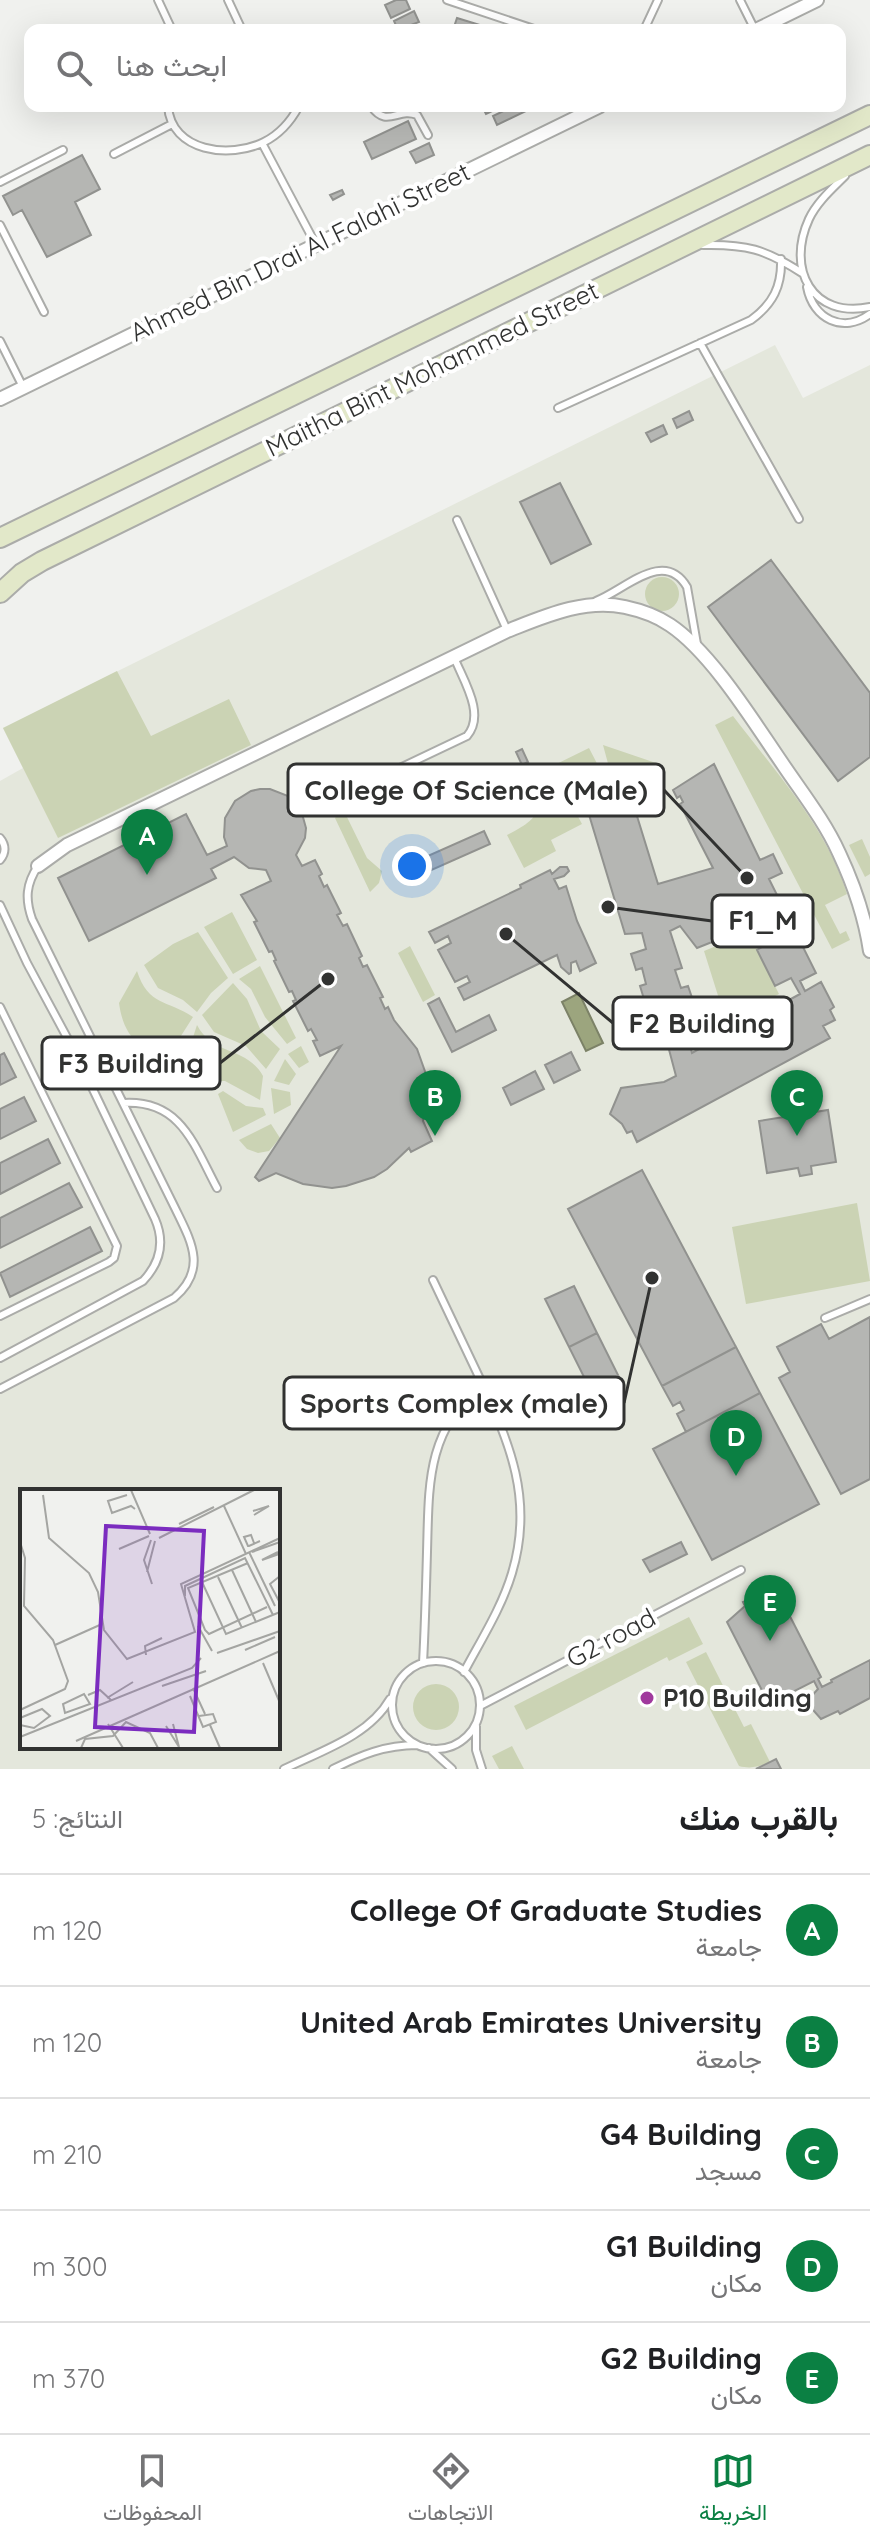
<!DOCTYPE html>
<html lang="ar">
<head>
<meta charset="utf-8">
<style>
	body { margin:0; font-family:Quicksand,Vazirmatn,sans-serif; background:#f6f6f6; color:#202124; direction:rtl }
	.you { position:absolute; left:412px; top:866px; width:28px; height:28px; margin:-20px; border:6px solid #fff; border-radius:50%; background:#1a73e8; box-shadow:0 0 0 12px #1a73e833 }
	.badge { display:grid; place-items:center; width:52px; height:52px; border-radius:50%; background:#0b8043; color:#fff; font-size:26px; font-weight:700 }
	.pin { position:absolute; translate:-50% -66px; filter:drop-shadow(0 2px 4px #0008) }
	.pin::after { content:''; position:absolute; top:42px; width:28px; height:24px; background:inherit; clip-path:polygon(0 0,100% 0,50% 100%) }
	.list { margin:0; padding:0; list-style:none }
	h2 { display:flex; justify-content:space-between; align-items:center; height:104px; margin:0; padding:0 32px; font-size:34px }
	h2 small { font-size:26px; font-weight:400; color:#757577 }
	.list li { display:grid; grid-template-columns:52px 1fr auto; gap:24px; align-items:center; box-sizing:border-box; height:112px; padding:0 32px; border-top:2px solid #e0e0e0 }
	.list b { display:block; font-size:30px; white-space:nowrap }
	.list p { margin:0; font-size:26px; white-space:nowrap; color:#757577 }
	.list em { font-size:26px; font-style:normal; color:#757577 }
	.icon { flex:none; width:44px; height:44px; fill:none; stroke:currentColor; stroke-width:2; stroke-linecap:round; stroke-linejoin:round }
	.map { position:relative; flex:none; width:870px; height:1769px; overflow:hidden; direction:ltr }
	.search { position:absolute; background:#fff; box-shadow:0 8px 32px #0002; left:24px; right:24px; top:24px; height:88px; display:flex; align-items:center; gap:20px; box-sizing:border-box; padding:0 28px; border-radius:16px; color:#757577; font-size:30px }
	.sheet { height:664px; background:#fff }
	nav { display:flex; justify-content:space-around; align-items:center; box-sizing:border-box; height:112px; border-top:2px solid #e0e0e0; background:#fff; font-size:22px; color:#757577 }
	nav a { display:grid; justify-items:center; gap:4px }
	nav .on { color:#0b8043 }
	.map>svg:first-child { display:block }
	.built { fill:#e4e7dc; fill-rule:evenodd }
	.green { fill:#cbd3b4 }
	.water { fill:#9ca57e; stroke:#7c8267; stroke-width:2 }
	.building { fill:#b5b6b3; stroke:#91928f; stroke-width:2; fill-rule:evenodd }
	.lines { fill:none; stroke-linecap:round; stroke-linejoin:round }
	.service-casing { stroke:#abaca9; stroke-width:10 }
	.minor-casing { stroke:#abaca9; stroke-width:16 }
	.secondary-casing { stroke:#abaca9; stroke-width:22 }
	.service { stroke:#fff; stroke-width:6 }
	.minor { stroke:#fff; stroke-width:12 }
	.secondary { stroke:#e2e8c9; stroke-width:18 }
	.poi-dot { fill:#a0399d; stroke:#fff; stroke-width:3 }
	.labels { text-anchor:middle; stroke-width:8; stroke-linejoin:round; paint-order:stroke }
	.street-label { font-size:26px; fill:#313231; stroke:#fff }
	.poi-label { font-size:26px; font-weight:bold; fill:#313231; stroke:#fff; text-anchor:start }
	.inset-road { fill:none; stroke:#a4a5a2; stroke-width:2 }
	.view { fill:#7b2cbf; fill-opacity:0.15; stroke:#7b2cbf; stroke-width:4 }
	.inset-edge { fill:none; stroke:#313231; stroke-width:4 }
	.leader { fill:none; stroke:#313231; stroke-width:3 }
	.callout-dot { fill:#313231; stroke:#fff; stroke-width:3 }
	.callout { fill:#fff; stroke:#313231; stroke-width:3 }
	.callout-label { font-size:28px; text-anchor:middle; font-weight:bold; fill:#313231 }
</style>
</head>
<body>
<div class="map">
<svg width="870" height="1769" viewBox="0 0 870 1769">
	<rect width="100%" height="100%" fill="#f0f1ee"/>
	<path class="built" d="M775 345 803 398 870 365V1769H0V781L23 768 3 728ZM22 1491H278V1747H22Z"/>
	<path class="green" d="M645 594a17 17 0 1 1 34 0a17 17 0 1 1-34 0Z
		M117 671 151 736 229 699 251 745 58 838 3 728Z
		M733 716C774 770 828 829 847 894L825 905 840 934 846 931 850 940 832 949 715 725Z
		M603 745 656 763 650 788 616 793Z
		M589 748 603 775 566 794 582 824 551 840 556 851 524 868 507 835C539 818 544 813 526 779Z
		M341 811 346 815 367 858 382 871 379 883 370 892 335 818Z
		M862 839 870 857V874L865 877 849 845Z
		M232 912 257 960 233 974 204 927Z
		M198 932 228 978 211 993 197 1012 183 1000 158 988 144 965 173 944Z
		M748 933 752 939 758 937 762 947 757 950 779 994 726 1021 704 951Z
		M410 946 435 995 423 1002 398 953Z
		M260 966 296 1038 287 1044 265 1017 251 989 239 979Z
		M137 971C148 1006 168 1000 193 1017L179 1039 171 1063C141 1049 124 1039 119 1003Z
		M233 983 247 999 261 1031 280 1049 266 1069 246 1046 214 1032 202 1015Z
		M197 1025C213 1056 246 1046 263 1076L260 1100 225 1081H200L181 1074Z
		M301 1046 309 1062 299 1068 288 1054Z
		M285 1059 296 1074 289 1085 274 1081Z
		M271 1088 290 1092 291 1105 274 1114Z
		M223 1091 246 1106 263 1108 266 1115 233 1132 218 1094Z
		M271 1124 280 1138 269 1151 258 1153 247 1149 239 1140Z
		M857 1203 870 1281 746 1304 732 1227Z
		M689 1617 703 1644 669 1661 667 1657 526 1730 514 1706Z
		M706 1652 744 1727 751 1724 770 1762C760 1767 750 1769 739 1766L686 1662Z
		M413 1707a23 23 0 1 1 46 0a23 23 0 1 1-46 0Z
		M512 1746 524 1769H499L492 1756Z"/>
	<path class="water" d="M579 993 603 1043 586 1051 562 1002Z"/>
	<path class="building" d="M396 0H406L410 9 391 18 385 5Z
		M414 11 419 22 398 30 394 21Z
		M457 18 496 30H453Z
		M482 106H503L486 114Z
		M514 106 532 108 497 125 493 116Z
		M408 121 416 139 372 159 364 142Z
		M429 143 434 155 416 163 410 152Z
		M82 155 100 189 75 202 91 235 47 257 22 210 13 215 3 196Z
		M342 190 344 194 333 200 330 195Z
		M689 411 693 420 677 428 673 419Z
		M663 425 667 434 651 442 646 433Z
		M560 483 591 544 551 564 520 502Z
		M771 560 870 693V757L838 781 708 607Z
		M522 749 528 762 522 765 516 752Z
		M714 764 760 860 773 854 782 873 769 879 816 973 800 981 805 991 821 982 834 1007 830 1010 835 1020 823 1026 830 1038 637 1142 632 1131 627 1133 622 1124 610 1114 621 1088 664 1082 676 1076 667 1042 658 1045 640 986 646 984 642 968 636 970 631 954 646 949 642 933 625 934 587 808 632 800 658 884 713 868 680 804 683 802 680 796 677 798 673 790ZM732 901 752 940 758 937 762 947 757 950 775 986 791 978 800 994 692 1053 686 1031 701 1024 688 986 681 988 675 970 682 968 670 931 680 926 697 948 732 934 727 903Z
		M260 789H270L288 796 301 810 306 828 305 838 296 855 302 866 315 860 322 874 319 876 324 887 327 885 341 913 337 915 343 926 347 924 362 956 359 958 363 967 367 965 383 997 380 998 385 1009 388 1007 394 1020 417 1049 427 1077 428 1091 423 1121 432 1141 411 1152 409 1148 387 1169 374 1177 346 1186 332 1188 303 1184 276 1173 259 1181 255 1177 341 1046 320 1056 313 1041 317 1040 311 1029 308 1031 293 1001 296 1000 292 991 289 992 274 961 276 960 272 951 269 952 254 922 257 921 241 895 271 881 266 870 249 868 234 857 211 869 216 878 89 941 58 878 186 814 207 855 227 846 224 837 225 818 235 801 251 791Z
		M484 831 490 844 427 872 421 859Z
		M560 867H567L569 871 564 876 554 879 559 889 566 886 577 921 596 963 580 971 576 961 571 963V973L569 974 561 967 557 955 464 1000 458 988 470 982 467 976 455 982 438 950 451 943 448 936 435 943 429 932 521 888 520 885 550 870 552 874Z
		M439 998 456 1032 489 1015 496 1030 452 1052 428 1004Z
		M571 1052 580 1070 554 1083 545 1065Z
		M4 1053 16 1077 0 1085V1055Z
		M535 1071 544 1089 511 1105 503 1088Z
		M24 1097 36 1121 0 1139V1109Z
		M828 1110 836 1162 811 1166 812 1174 800 1176 798 1168 767 1173 759 1121Z
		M48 1139 60 1163 0 1194V1163Z
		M642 1170 736 1347 662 1386 568 1209Z
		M69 1183 82 1207 0 1248V1218Z
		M90 1227 102 1251 10 1297 0 1273Z
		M574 1286 597 1333 569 1347 545 1299Z
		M870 1317V1479L841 1494 779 1378 790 1372 777 1347 821 1324 829 1339Z
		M597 1333 621 1381 593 1395 569 1347Z
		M736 1347 760 1393 686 1432 677 1414 684 1410 680 1402 673 1406 662 1386Z
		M760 1393 819 1504 712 1560 653 1449Z
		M681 1542 687 1554 650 1572 643 1560Z
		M776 1589 821 1677 818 1679 822 1687 832 1682 831 1680 870 1660V1698L840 1714 838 1711 821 1719 806 1702 818 1689 814 1681 769 1704 727 1622 745 1606 743 1602Z
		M776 1759 781 1769H756Z"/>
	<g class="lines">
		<defs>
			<path id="service" d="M158 0 172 30
				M228 0 242 30
				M447 0 537 30
				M740 0 755 30
				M644 30 658 0
				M168 106C171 152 230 159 264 142 280 134 291 121 299 106
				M371 106C387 129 398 107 417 115L428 135
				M262 143 316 245
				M114 154 172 124
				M845 176C832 189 817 202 809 219 786 269 812 319 870 307
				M0 182 63 150
				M0 225 44 312
				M703 245C746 244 765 249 802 273
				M807 287C813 319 843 334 870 314
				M0 341 23 387
				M700 343 799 519
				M558 408 751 320C773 304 782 286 781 259
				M457 520 507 630
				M596 601C625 590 664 548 687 587L697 644
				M320 806 467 736C486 714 463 680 454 657
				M0 838C6 845 6 853 0 860
				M0 905 27 963 77 1056 155 1219C165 1242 160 1263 143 1281L0 1358
				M0 1007 117 1246 114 1258 109 1262 0 1316
				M124 1103C181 1100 194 1145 217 1188
				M433 1280C449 1313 464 1346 480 1379 510 1444 534 1500 512 1573 502 1607 481 1640 464 1672
				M825 1318 870 1299
				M0 1389 174 1298C208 1269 191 1241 175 1208L32 919C25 899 26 884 38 866
				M392 1705a44 44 0 1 1 88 0a44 44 0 1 1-88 0Z
				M423 1663C425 1626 426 1589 427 1552 429 1484 426 1432 482 1383
				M480 1706 741 1570
				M476 1726V1750L482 1769
				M429 1748 452 1769
				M284 1769C321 1751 369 1736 390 1699
				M333 1769C361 1755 385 1745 417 1745"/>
			<path id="minor" d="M756 30 817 0
				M0 399 600 106
				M38 866 67 845 507 631C543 617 584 598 625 607 639 610 657 616 670 625 712 653 755 724 784 766 803 794 825 822 839 853 854 885 865 917 870 951"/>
			<path id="secondary" d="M0 538 870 115
				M0 593 22 573 42 561 870 155"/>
		</defs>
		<use href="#service" class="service-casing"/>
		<use href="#minor" class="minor-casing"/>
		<use href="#secondary" class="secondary-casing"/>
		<use href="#service" class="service"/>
		<use href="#minor" class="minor"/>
		<use href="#secondary" class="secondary"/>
	</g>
	<circle class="poi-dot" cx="647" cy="1698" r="8"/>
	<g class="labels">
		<g class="street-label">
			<text transform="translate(300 252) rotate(-26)" y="9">Ahmed Bin Drai Al Falahi Street</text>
			<text transform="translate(432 369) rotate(-26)" y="9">Maitha Bint Mohammed Street</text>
			<text transform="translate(611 1638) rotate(-28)" y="9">G2 road</text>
		</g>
		<g class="poi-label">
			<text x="663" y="1707">P10 Building</text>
		</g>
	</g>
	<g transform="translate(20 1489)">
		<rect width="260" height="260" fill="#f0f1ee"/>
		<path class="inset-road" d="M111 1 130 45M23 6 29 49 69 84 78 103 84 141 107 170 175 143 161 95 260 49M107 6 88 12 92 24 111 17 115 20M204 17 226 65M233 22 249 17 234 26M159 35 194 18M139 49 234 1M131 51 124 71 132 95M0 53 5 69 4 117 33 151 48 192 45 200 0 221M234 54 231 46 224 48 228 57H229L240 52M99 60 129 47M229 63 255 117M232 63 260 53M258 63 242 71 259 65M228 74 168 99 185 141 189 145 247 118M212 81 236 133M127 83 135 52M260 87 250 95 260 114M198 88 222 139M182 93 206 145 260 123M165 107V97L225 69 253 126M178 137 192 162M35 156 82 135M225 161 255 148M197 164 260 142M126 166 125 157 142 149M243 174 260 214M142 197 186 182M173 199 185 225M64 205 70 215 45 224 43 215ZM68 206 80 201 91 211M170 207 183 238 196 233 193 225 179 227M87 209 113 193M0 229 22 220 30 227 14 239 0 236M88 235 103 259M190 236 200 259M146 237 159 258 153 235M0 248 172 179 181 169M56 252 260 162M61 259 65 250 93 247 106 233 130 244 138 259"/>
		<path class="view" d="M86 37 184 42 174 243 75 238Z"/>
		<rect width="260" height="260" class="inset-edge"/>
	</g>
	<path class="leader" d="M747 878L664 790M608 907L712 921M506 934L613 1023M328 979L220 1063M652 1278L624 1403"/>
	<g class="callout-dot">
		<circle cx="747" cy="878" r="8"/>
		<circle cx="608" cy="907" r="8"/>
		<circle cx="506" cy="934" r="8"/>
		<circle cx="328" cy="979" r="8"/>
		<circle cx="652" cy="1278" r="8"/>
	</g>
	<g class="callout">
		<rect x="288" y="764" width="376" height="52" rx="8"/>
		<rect x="712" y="895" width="101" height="52" rx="8"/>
		<rect x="613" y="997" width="179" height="52" rx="8"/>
		<rect x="42" y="1037" width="178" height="52" rx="8"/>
		<rect x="284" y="1377" width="340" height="52" rx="8"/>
	</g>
	<g class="callout-label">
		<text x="476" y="800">College Of Science (Male)</text>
		<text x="763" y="930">F1_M</text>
		<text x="702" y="1033">F2 Building</text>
		<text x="131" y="1073">F3 Building</text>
		<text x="454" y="1413">Sports Complex (male)</text>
	</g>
</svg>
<div class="you"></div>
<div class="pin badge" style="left:147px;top:875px">A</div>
<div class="pin badge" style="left:435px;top:1136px">B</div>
<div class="pin badge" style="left:797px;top:1136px">C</div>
<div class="pin badge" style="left:736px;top:1476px">D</div>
<div class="pin badge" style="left:770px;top:1641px">E</div>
<div class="search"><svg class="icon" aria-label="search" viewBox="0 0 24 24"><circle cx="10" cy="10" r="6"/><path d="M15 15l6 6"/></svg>ابحث هنا</div>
</div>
<section class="sheet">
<h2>بالقرب منك<small>النتائج: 5</small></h2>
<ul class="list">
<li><span class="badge">A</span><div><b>College Of Graduate Studies</b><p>جامعة</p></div><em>120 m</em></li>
<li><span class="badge">B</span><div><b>United Arab Emirates University</b><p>جامعة</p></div><em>120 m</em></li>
<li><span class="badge">C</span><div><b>G4 Building</b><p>مسجد</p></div><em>210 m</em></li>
<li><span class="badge">D</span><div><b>G1 Building</b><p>مكان</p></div><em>300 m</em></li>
<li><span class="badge">E</span><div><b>G2 Building</b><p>مكان</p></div><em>370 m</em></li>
</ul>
</section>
<nav>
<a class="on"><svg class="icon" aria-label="map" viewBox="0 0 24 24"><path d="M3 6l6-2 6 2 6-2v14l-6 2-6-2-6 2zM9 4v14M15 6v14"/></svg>الخريطة</a>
<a><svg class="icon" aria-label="directions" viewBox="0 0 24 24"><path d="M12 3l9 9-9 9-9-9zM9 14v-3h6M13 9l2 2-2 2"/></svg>الاتجاهات</a>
<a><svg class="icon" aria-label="saved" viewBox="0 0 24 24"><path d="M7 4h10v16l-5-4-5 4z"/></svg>المحفوظات</a>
</nav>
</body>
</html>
